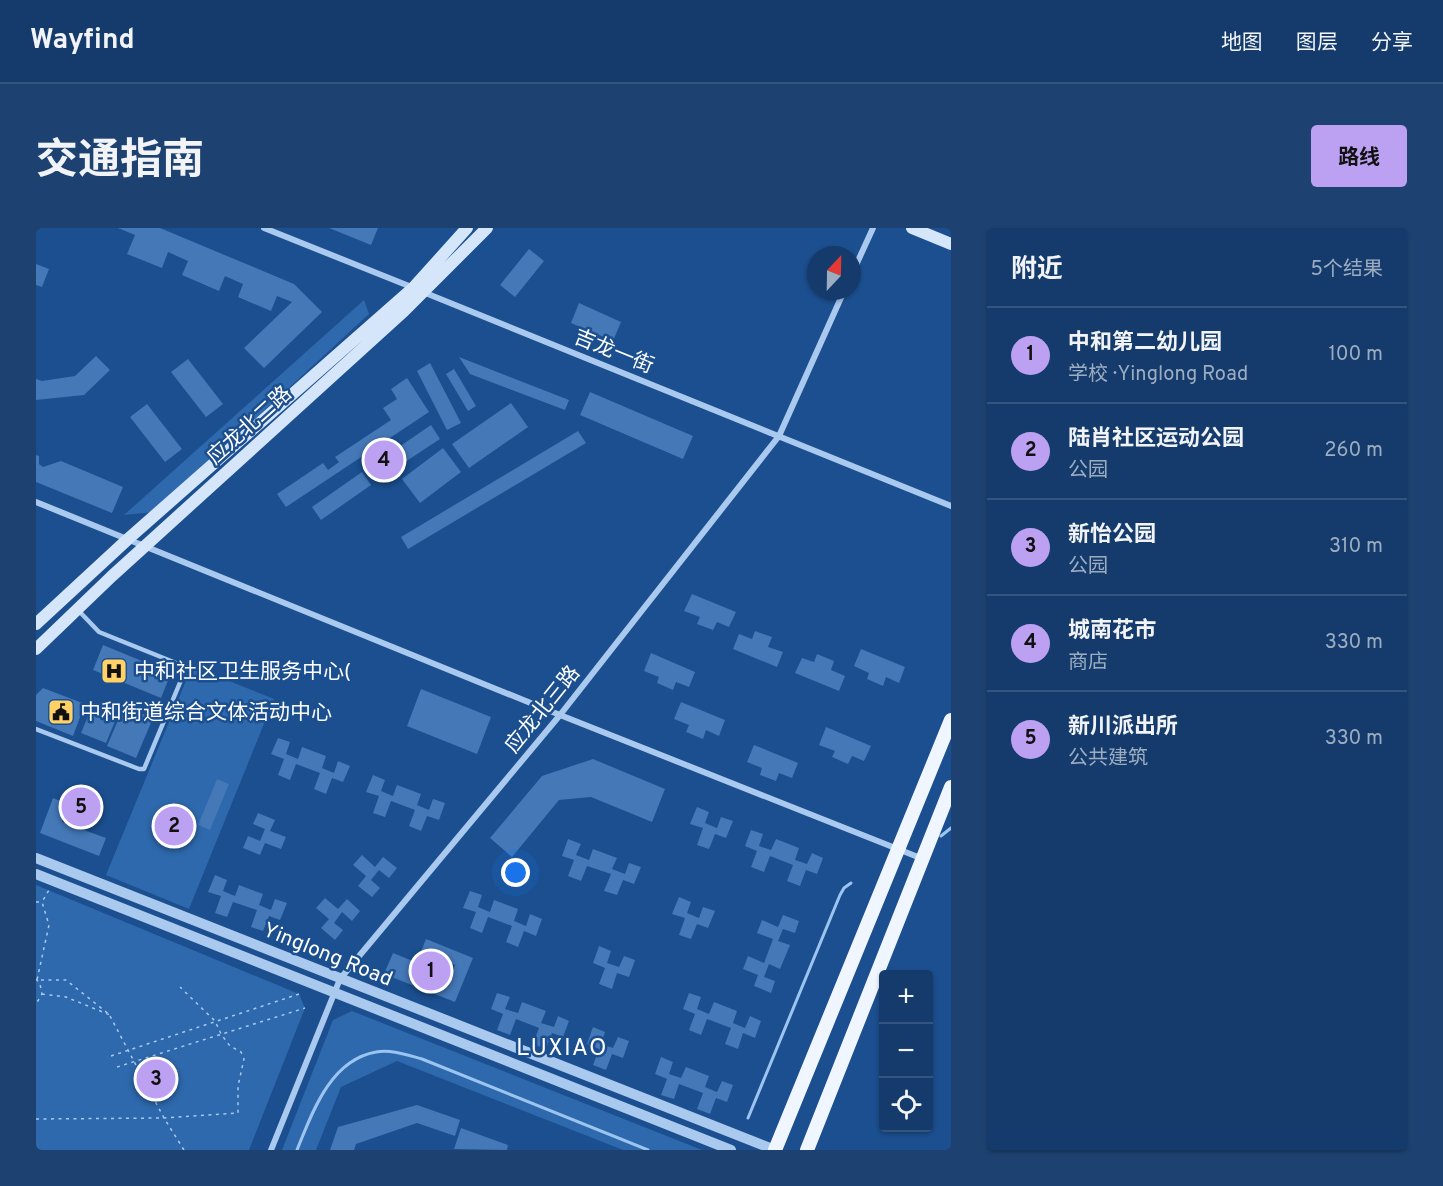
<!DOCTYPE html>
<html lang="zh">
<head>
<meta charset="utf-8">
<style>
	body { margin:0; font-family:Overpass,"Noto Sans SC",sans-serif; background:#1d4271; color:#f1f3f6 }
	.controls { position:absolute; right:18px; bottom:18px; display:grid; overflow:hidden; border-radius:6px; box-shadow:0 2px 4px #0004 }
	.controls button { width:54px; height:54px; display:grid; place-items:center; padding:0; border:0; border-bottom:2px solid #33557e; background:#143b6b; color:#f1f3f6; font:30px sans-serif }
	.compass { position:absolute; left:771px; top:18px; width:54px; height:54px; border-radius:50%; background:#143b6b; box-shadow:0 2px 4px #0004; rotate:22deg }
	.you { position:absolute; left:480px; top:645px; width:21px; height:21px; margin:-15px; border:4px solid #fff; border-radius:50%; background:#1a73e8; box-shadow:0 0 0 9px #1a73e833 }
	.badge { display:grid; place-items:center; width:39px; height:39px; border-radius:50%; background:#bca0f2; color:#111; font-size:20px; font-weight:700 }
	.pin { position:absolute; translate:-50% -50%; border:3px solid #fff; box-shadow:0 2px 6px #0006 }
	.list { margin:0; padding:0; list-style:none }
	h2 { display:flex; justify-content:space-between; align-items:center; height:78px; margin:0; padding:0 24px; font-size:26px }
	h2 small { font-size:20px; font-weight:400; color:#9dadc1 }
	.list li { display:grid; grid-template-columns:39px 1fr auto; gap:18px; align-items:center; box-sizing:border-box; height:96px; padding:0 24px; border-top:2px solid #33557e }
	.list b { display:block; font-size:22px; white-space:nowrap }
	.list p { margin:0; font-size:20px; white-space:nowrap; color:#9dadc1 }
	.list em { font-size:20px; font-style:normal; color:#9dadc1 }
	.icon { flex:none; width:33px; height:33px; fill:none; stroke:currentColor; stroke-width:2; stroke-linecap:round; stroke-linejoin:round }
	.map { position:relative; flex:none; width:915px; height:922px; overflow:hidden; border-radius:6px }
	header { display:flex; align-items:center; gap:36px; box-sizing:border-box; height:84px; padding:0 30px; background:#143b6b; border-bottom:2px solid #33557e }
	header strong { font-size:28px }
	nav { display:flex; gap:33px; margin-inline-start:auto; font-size:21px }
	.intro { display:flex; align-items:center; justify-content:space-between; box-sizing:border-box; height:144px; padding:0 36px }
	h1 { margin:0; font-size:42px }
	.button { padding:15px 27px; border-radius:6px; background:#bca0f2; color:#111; font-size:21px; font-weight:700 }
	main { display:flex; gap:36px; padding:0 36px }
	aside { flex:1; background:#143b6b; border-radius:6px; box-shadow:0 2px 4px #0004 }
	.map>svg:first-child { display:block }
	.green { fill:#2e69ad }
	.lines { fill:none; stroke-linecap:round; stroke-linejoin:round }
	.stream { stroke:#9cc4f0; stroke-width:3 }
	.building { fill:#4478b7 }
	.path { stroke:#a9c9ee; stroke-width:1.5; stroke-dasharray:3 4.5; stroke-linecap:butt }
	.service { stroke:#a9c9ee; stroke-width:4.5 }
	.minor { stroke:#a9c9ee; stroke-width:6 }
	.tertiary { stroke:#a9c9ee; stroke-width:10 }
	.secondary { stroke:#d6e6fa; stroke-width:12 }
	.primary { stroke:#f0f6ff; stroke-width:14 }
	.labels { text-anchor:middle; stroke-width:5; stroke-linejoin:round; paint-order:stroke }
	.street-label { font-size:21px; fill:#fff; stroke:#1b4f8f }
	.poi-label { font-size:21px; fill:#fff; stroke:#1b4f8f; text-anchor:start }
	.quarter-label { font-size:24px; letter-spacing:1.5px; fill:#fff; stroke:#1b4f8f }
</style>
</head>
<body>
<header>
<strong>Wayfind</strong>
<nav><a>地图</a><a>图层</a><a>分享</a></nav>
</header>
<div class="intro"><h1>交通指南</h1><a class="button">路线</a></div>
<main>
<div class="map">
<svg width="915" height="922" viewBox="0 0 915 922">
	<rect width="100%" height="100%" fill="#1b4f8f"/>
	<path class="green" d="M328 72 333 86 118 284 88 287Z
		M156 438 238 471 153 681 70 647Z
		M0 657 263 766 269 780 213 922H0Z
		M316 783 666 922H587L361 833 305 859 280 922H246L297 792Z"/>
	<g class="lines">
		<path class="stream" d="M905 608 915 600
			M712 890 804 667 808 660 815 655
			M261 922C276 885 294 832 340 824 355 821 371 827 386 831L612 922"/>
	</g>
	<path class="building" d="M82 0H124L258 56 286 84 228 140 208 120 256 74 241 68 235 83 202 69 207 56 189 48 183 63 146 47 152 33 132 24 126 40 91 26 99 7Z
		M293 0H342L335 17Z
		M493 21 508 33 479 69 464 57Z
		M0 36 13 41 6 59 0 57Z
		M543 75 585 94 577 113 535 95Z
		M60 128 74 142 48 167 0 172V151L6 153 39 148Z
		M423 129 533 172 529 182 434 146Z
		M152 131 187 176 170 189 135 144Z
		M394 135 425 195 411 202 381 143Z
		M418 141 440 178 432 183 410 146Z
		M371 150 393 184 250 279 241 266 287 235 292 242 303 234 299 229 355 192 347 180 361 171 355 161Z
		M554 164 657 208 647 231 544 187Z
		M475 175 492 199 433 240 416 216Z
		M111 176 146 221 129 234 94 189Z
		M395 197 404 211 366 236 357 223Z
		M542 203 550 215 372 321 365 309Z
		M407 220 425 244 384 275 366 251Z
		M0 227 3 228V236L7 239 25 233 87 259 76 285 0 254Z
		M326 244 335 257 285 292 276 279Z
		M656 366 700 384 693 399 681 394 677 402 661 396 664 389 648 383Z
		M719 403 736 409 732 419 747 424 741 439 697 421 703 406 716 411Z
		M67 417 135 445 125 470 57 442Z
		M825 421 869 439 863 455 850 449 847 458 831 451 833 445 818 438Z
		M615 425 659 444 653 459 640 454 637 462 621 455 623 449 608 443Z
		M781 426 798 433 795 442 809 448 803 463 759 445 766 430 778 434Z
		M7 460 49 476 37 508 0 493V467Z
		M385 461 455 489 441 526 371 498Z
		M645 474 689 492 683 508 670 502 667 511 650 504 653 497 638 491Z
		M88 478 117 490 100 530 71 518Z
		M55 481 80 491 70 515 45 505Z
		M790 499 835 518 828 533 816 528 812 536 796 529 799 523 783 517Z
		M242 510 254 514 250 526 262 531 266 519 290 528 286 540 298 545 302 533 314 538 307 554 296 550 290 566 278 561 284 545 260 536 254 552 242 547 248 531 235 526Z
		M718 517 762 535 756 550 743 545 740 553 724 547 726 540 711 534Z
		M557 531 629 561 616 594 555 569 523 572 476 629 454 610 506 548Z
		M337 547 349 552 345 563 357 568 361 557 385 566 381 577 393 582 397 571 409 575 403 592 391 588 385 603 373 598 379 582 355 573 349 589 337 585 343 568 330 564Z
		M181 551 193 556 174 602 162 597Z
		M17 570 33 576 26 594 70 610 63 628 4 605Z
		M661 579 673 584 669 595 681 600 685 589 697 593 690 610 679 606 673 621 661 617 667 600 654 596Z
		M222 585 239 592 234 603 250 609 245 621 229 615 224 627 207 620 212 608 224 613 229 601 217 596Z
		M715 602 727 606 723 618 735 622 740 611 763 620 759 632 771 636 776 625 787 630 781 646 770 642 764 658 751 653 757 637 734 628 728 644 715 639 721 623 709 618Z
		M532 611 545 616 540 627 553 632 557 621 581 630 576 641 589 646 593 635 605 639 598 656 587 652 581 667 568 663 575 646 551 638 545 653 532 648 538 632 526 628Z
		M326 627 339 639 347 629 361 640 353 650 343 642 335 652 344 660 336 669 322 658 330 648 317 637Z
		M179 647 191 652 187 663 199 668 203 657 227 666 223 677 235 682 239 671 251 675 244 692 233 688 227 703 215 699 221 682 197 674 191 689 179 685 185 668 172 664Z
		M434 663 446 667 442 679 454 684 458 672 482 681 478 693 490 698 494 686 506 691 500 708 488 703 482 719 470 714 476 698 452 689 446 705 434 700 440 684 427 680Z
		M643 669 655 674 651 685 663 690 667 679 679 683 672 700 661 696 655 711 643 707 649 690 636 686Z
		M289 670 302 681 311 671 324 683 316 693 306 684 298 695 307 702 299 712 285 700 293 691 280 680Z
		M747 687 763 693 759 705 747 701 742 713 754 717 744 741 733 736 728 749 739 753 735 765 718 758 722 747 707 741 712 728 728 735 737 711 721 705 726 692 742 699Z
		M390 711 437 730 419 774 348 746 357 725 414 748 419 737 398 728 395 736 382 731Z
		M563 718 575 723 571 735 583 739 588 728 599 732 593 749 581 745 576 761 563 756 569 740 557 735Z
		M461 765 474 769 469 781 482 785 486 774 510 783 505 795 518 799 522 788 533 793 527 809 516 805 510 821 497 816 503 800 480 791 474 807 461 802 467 786 455 781Z
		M653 765 665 769 661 781 673 786 678 774 701 783 697 795 709 800 714 788 725 793 719 810 707 805 702 821 689 816 695 800 671 791 665 807 653 802 659 786 647 781Z
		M557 799 569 804 565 816 577 820 582 809 593 813 587 830 576 826 570 842 557 837 563 821 551 816Z
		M625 829 637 834 633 846 645 850 650 839 673 848 669 859 681 864 686 853 697 857 691 874 680 870 674 886 661 881 667 865 643 856 638 871 625 867 631 851 619 846Z
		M381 877 424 892 419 908 381 895 320 916 318 922H294L302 899Z
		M425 900 472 917 471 922 418 921Z"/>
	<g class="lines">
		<path class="path" d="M0 674H5
			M0 751 4 756 6 766 0 776
			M6 766 30 769 74 787 30 752H1L13 697 6 674 13 662
			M74 788 128 890 148 922
			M75 828 263 766
			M81 839 269 780
			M0 891 128 890 202 885V858L208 831 205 824 194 818 185 806 179 793 144 759"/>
		<path class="service" d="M0 501 103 541H108L148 445 140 435 63 404 42 382"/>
		<path class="minor" d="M228 0 378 60
			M816 46 837 0
			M387 64 915 278
			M0 274 524 487 887 631
			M235 922 304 751 524 487 743 208 808 63"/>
		<path class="tertiary" d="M0 630 739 922
			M0 646 695 922"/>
		<path class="secondary" d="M876 0 915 16
			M0 396 92 311 377 60 431 0
			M0 421 76 348 368 83 451 0"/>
		<path class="primary" d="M739 922 915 492
			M771 922 915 559"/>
	</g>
	<defs>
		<symbol id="hospital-square" viewBox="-11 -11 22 22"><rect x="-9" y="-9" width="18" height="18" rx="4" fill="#ffd166" stroke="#1b4f8f"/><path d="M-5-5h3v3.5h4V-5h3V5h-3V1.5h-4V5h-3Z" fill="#111"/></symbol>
		<symbol id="civic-square" viewBox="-11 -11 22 22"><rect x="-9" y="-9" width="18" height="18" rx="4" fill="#ffd166" stroke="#1b4f8f"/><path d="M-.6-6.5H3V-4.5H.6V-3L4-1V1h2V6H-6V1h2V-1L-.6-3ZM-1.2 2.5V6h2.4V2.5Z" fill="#111"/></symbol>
	</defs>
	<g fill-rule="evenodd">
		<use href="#hospital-square" x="63" y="428" width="30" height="30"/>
		<use href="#civic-square" x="10" y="469" width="30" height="30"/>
	</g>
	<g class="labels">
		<g class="street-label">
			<text transform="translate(578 123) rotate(22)" y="7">吉龙一街</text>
			<text transform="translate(213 197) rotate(-42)" y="7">应龙北二路</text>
			<text transform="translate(506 481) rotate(-51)" y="7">应龙北三路</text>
			<text transform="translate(292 726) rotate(22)" y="7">Yinglong Road</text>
		</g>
		<g class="poi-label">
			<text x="98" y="450">中和社区卫生服务中心(</text>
			<text x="44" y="491">中和街道综合文体活动中心</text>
		</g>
		<g class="quarter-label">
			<text x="526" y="827">LUXIAO</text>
		</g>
	</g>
</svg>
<div class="controls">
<button>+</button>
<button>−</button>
<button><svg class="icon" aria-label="locate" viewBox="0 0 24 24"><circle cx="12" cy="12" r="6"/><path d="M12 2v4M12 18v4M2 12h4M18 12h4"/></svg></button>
</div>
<svg class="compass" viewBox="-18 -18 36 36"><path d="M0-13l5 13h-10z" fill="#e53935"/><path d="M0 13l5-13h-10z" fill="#9dadc1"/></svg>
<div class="you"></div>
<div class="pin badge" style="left:395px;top:743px">1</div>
<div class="pin badge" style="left:138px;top:598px">2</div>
<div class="pin badge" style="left:120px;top:851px">3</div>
<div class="pin badge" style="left:348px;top:232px">4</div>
<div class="pin badge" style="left:45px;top:579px">5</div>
</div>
<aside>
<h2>附近<small>5个结果</small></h2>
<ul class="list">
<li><span class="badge">1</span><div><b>中和第二幼儿园</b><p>学校 · Yinglong Road</p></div><em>100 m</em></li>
<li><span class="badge">2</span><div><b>陆肖社区运动公园</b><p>公园</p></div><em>260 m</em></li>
<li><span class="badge">3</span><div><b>新怡公园</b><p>公园</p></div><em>310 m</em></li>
<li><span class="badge">4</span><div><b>城南花市</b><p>商店</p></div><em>330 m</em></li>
<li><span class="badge">5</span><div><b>新川派出所</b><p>公共建筑</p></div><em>330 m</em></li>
</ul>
</aside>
</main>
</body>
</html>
